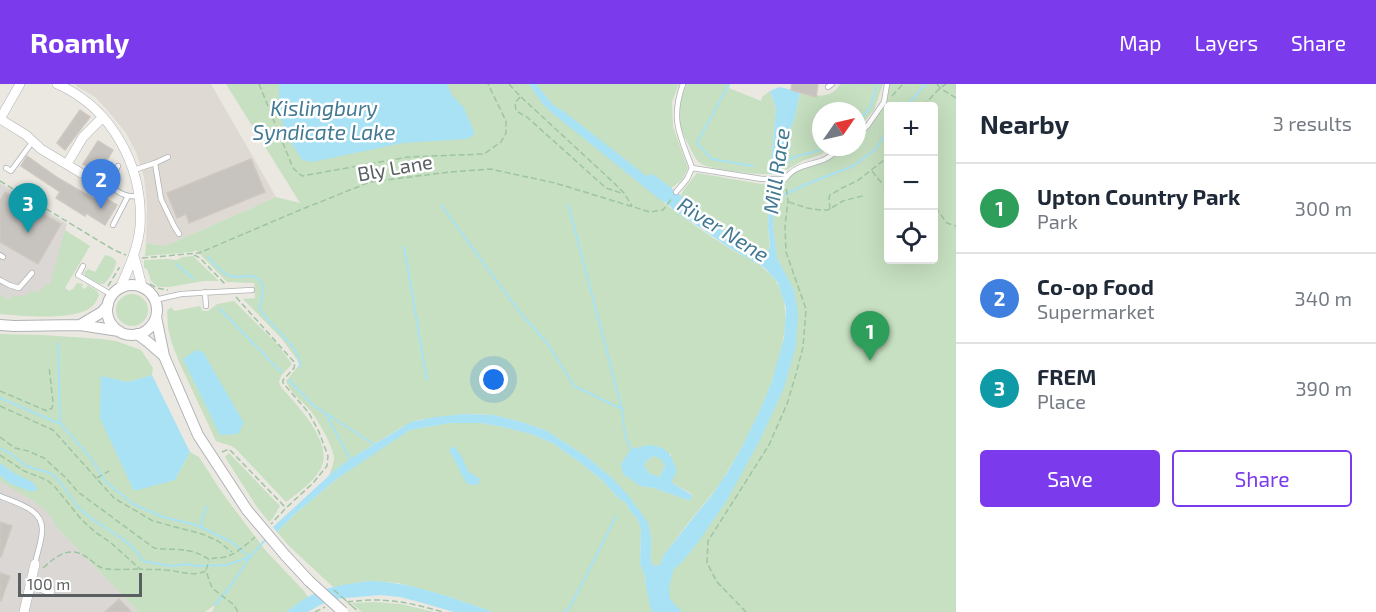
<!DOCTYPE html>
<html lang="en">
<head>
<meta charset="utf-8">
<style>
	body { margin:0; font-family:"Exo 2",sans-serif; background:#f2f2f3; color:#1f2937 }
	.controls { position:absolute; right:18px; top:18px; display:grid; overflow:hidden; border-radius:6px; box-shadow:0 6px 24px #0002 }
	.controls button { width:54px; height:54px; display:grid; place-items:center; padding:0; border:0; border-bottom:2px solid #e0e1e3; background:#fff; color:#1f2937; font:30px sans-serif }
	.compass { position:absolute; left:812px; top:18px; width:54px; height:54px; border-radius:50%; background:#fff; box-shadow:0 6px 24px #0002; rotate:56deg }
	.scale { position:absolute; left:18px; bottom:15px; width:124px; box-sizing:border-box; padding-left:6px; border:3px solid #5a5f61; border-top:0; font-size:16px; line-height:21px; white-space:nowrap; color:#5a5f61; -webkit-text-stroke:4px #fff; paint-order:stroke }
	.you { position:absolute; left:494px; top:296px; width:21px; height:21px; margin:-15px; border:4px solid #fff; border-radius:50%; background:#1a73e8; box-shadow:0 0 0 9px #1a73e833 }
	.badge { display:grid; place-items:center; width:39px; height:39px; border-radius:50%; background:#7c3aed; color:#fff; font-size:20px; font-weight:700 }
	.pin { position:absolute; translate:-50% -50px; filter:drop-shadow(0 2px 3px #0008) }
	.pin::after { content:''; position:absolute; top:32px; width:21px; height:18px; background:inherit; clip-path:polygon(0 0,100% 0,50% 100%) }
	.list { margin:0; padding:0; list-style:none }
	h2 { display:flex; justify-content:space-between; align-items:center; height:78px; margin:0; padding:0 24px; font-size:26px }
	h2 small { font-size:20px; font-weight:400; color:#747a83 }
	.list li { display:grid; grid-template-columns:39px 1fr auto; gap:18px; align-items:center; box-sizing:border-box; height:90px; padding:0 24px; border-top:2px solid #e0e1e3 }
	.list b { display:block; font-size:22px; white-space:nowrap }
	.list p { margin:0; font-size:20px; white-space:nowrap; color:#747a83 }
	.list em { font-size:20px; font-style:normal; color:#747a83 }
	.actions { display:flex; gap:12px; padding:18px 24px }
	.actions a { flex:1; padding:14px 0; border:2px solid #7c3aed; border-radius:6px; text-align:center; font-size:21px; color:#7c3aed }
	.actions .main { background:#7c3aed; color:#fff }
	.icon { flex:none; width:33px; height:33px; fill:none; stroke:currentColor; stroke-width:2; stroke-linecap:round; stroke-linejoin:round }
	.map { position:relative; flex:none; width:956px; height:528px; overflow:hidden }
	header { display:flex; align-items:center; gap:36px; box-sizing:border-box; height:84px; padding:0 30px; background:#7c3aed; color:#fff }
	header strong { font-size:28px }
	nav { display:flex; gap:33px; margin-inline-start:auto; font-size:21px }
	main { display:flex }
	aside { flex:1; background:#fff }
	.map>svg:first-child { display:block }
	.industrial { fill:#dad7d4 }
	.education { fill:#ded9d3 }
	.green { fill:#c7e0c1; fill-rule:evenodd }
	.water { fill:#a9e2f4; fill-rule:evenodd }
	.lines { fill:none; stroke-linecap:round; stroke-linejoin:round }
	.stream { stroke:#a9e2f4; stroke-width:2 }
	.river { stroke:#a9e2f4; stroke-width:15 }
	.building { fill:#c7c3bf; stroke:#cfc8c1; stroke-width:1.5 }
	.service-casing { stroke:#afb3b6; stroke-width:6 }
	.minor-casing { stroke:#afb3b6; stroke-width:10 }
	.tertiary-casing { stroke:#afb3b6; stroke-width:12 }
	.path { stroke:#9ec5a2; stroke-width:1.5; stroke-dasharray:6 3; stroke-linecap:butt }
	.service { stroke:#fff; stroke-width:4.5 }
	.minor { stroke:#fff; stroke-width:9 }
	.tertiary { stroke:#fff; stroke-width:10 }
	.tertiary-bridge-casing { stroke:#afb3b6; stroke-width:12; stroke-linecap:butt }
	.path-bridge { stroke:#9ec5a2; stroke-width:1.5; stroke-dasharray:6 3; stroke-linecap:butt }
	.tertiary-bridge { stroke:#fff; stroke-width:10 }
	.labels { text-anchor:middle; stroke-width:5; stroke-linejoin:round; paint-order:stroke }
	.street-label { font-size:20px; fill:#5a5f61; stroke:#fff }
	.water-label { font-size:21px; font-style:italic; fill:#437993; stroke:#fff }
</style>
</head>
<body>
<header>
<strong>Roamly</strong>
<nav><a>Map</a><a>Layers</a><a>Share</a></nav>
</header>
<main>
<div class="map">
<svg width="956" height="528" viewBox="0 0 956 528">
	<rect width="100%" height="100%" fill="#ebe8e2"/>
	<path class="industrial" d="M0 99 67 140 45 223H0Z
		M0 397 39 420 53 433 57 444 139 528H0Z"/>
	<path class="education" d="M76 0H211L276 113 177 157 163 162 146 159 147 121 144 93 136 68 126 49 108 27 95 13 76 2Z"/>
	<path class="green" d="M226 0H679L672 18 673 43 688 84 682 96 670 105 663 118C685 135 708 151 731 165 748 175 763 180 775 196 808 241 753 347 727 388 719 403 708 415 697 428 685 442 675 457 663 472L660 481 653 482 651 476V453L611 393 587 373 547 347 525 339 494 331 465 330 418 336 402 343 353 373 329 392C331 386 334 379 334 373 333 363 317 334 310 326 302 317 290 309 286 297L299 281 298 277 282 255 243 215 255 214 254 199 227 198 196 166 193 168 145 172 146 159 163 162 177 157 276 113 300 119ZM631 365 671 370V398L692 410 690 417 654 404 640 402Z
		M686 0H730L729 4 761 17 762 13 770 7 776 24 770 90C759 91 709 86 700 79 696 76 692 68 690 64 687 57 682 49 680 42 677 28 681 12 686 0Z
		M840 0H883L874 26 857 46V27H821V63H834L820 71 802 77 781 89 776 90 778 79 784 66 785 57 794 37 800 8C814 12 832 16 840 0Z
		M887 0H956V528H674L660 490 719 414 780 295 791 212 774 176 770 142 773 95H785L791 88 824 75 843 63H857V52L884 19ZM888 22H934V176H888Z
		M697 89 761 100 770 99 768 143 770 167H759L743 160 679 115 684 105Z
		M65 146 90 162 65 204 69 207 74 204 77 199 83 200 82 203 85 205 88 201 97 207 99 211C97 217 93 223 87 226 66 236 23 232 0 230V211L9 216 13 211C21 213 26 213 32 206L38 209 46 200 50 201Z
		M105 171 112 173 116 177C116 185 109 195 104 200H100L85 192 84 188 88 185 95 188Z
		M193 172 219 197H203L170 203H158L151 197 147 185 144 184V176L167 175 177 176 182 173Z
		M116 226a16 16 0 1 1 32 0a16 16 0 1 1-32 0Z
		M234 217 278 261 292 280 281 292 279 298 281 303C297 321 336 361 320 386 312 399 298 409 286 418L236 365C228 359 225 361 216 357L180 280 172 260 168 244 167 227 171 223 174 227 200 222 203 227H208L217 220Z
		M0 250 43 251 102 255 116 257 141 266 153 284 152 291 128 298 101 293 175 396 190 368 199 373 223 410 266 467 304 507 308 513 286 528H212L215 521 205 528H139L57 444C47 418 21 412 0 397Z
		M450 339H480L503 343 531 350 554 360 582 380 604 398 617 413 626 419 631 428 637 434 641 445 640 479 645 493 646 503 653 528H493L447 512 398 499 368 497 333 503 290 463 277 448 295 430 338 394 385 361 410 346Z
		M229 369 280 422 273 434 269 438 257 423 225 373Z
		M654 372 661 374 665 382 659 393 649 389 644 381 647 376Z
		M373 518 401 520 434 528H362L351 519Z"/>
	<path class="water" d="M279 0H447L452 11 464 24 475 50 467 55 403 59 312 78 302 76 289 55 276 22 279 15Z
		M529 0H536L554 22 562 26 653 97 663 104 670 105 663 118 551 28 541 18Z
		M780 3 800 8 794 37 785 57 784 66 778 79 776 90H770L776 24 770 7Z
		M770 99H775L773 141 777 174 794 206 798 230 796 262 784 304 759 358 727 416 699 457 682 478 674 485 669 503 670 515 682 528H653L651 526 646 503 645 493 640 479 641 445 637 434 631 428 626 419 617 413 604 398 582 380 554 360 531 350 503 343 480 339H450L410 346 338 394 295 430 277 448 273 443 335 386 353 373 411 338 435 333 465 330 494 331 525 339 547 347 587 373 611 393 626 409 648 438 651 453V476L653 482 660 481 663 472 696 430 712 411 727 389 743 361 761 324 772 297 784 254 786 224 778 199 765 184 730 164 672 125 679 115 743 160 759 167H769L770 160 768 143Z
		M196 266 203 268 244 339 238 350 220 351 183 275Z
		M152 291 190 368 175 396 134 407 100 334 101 292 128 298Z
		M649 361C668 363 671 370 677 387L671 398 692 411 690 417 654 404 640 402 623 390 621 380 631 365ZM654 372 661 375 665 382 659 393 649 389 644 381 647 376Z
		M454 362 462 373 468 387 480 395 478 401 467 400C460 389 456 377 449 366Z
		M0 379 14 389 32 398 38 405 32 408 9 399 0 391Z
		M369 497C412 498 453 514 493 528H454L419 518 400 513 380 511 336 515 320 521 308 528H286C293 523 299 518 306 514 325 502 348 500 369 497Z"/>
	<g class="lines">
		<path class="stream" d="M729 0 697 59 712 75 753 82
			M906 22 926 0
			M857 38 870 24 877 0
			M775 85 781 84C794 66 808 74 825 63
			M773 116 807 100 853 82 875 66 888 46
			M568 120 622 325 625 351 631 365
			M441 121 521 230 548 260 574 302 622 325
			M404 163 427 296
			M208 173C214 179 221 189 230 192 237 194 244 192 250 192 268 194 263 212 259 224 269 242 302 263 300 283
			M176 180 193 194
			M219 224 281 288
			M58 259 60 339 90 373 106 398 133 420 163 433 196 441 230 457 250 473
			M289 296 313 321 375 361
			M0 314 58 339
			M326 331 351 376
			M0 364C3 366 6 367 8 368 15 372 20 379 27 382 35 386 46 386 53 391 64 400 70 414 79 424 99 444 129 452 143 477L170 482 188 480 196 482 226 481 250 473
			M201 443 202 434 207 423
			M215 521 229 504 250 473 266 455
			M564 528 570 523 616 432"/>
		<path class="river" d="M651 98 691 129"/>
	</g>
	<path class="building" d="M792 0H818L816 13 791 6Z
		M80 26 90 33 65 66 57 59Z
		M98 57 113 66 99 90 83 80Z
		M27 72 58 94 94 115 97 109 117 121 105 141 86 129 85 132 56 114 60 108 21 82Z
		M251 75 265 108 189 139 186 130 177 134 167 109Z
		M5 108 61 140 38 180 0 158V117Z
		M0 438 12 442 1 473H0Z
		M0 489 10 492 1 517H0Z
		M119 515 131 528H105Z"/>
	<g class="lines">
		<defs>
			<path id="service" d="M683 0C670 36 680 51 692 84
				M828 3 832 0
				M857 52 868 41 884 18 887 0
				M155 79 168 73
				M118 82 108 100C118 108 125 114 139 112
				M6 84 11 87 33 57
				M134 86 155 79 161 115 174 142 179 150
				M81 89 98 99 108 100
				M676 108 687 95 692 84 762 95H785C796 81 807 82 823 76 830 73 837 67 843 63
				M113 141 128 112
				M0 171 3 173
				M83 182 78 191 112 211
				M0 196 9 201 19 204 32 189
				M205 208 206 222
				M155 216 181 210 252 206
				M0 412C16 419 43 425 42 446 42 457 37 469 35 480"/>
			<path id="minor" d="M20 0 0 35 26 51 41 65 81 89
				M57 0C112 24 144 83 140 143 138 164 129 184 120 204
				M67 80 83 53 103 33
				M134 172 142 202
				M30 499 50 507
				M24 528 35 480"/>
			<path id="tertiary" d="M107 226a25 25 0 1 1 50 0a25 25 0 1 1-50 0Z
				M156 233 164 272 198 351 247 426
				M0 241 14 242 80 241 119 247
				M80 241 102 228 108 221
				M137 250 148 258 164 272
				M285 471 309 497"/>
		</defs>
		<use href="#service" class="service-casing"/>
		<use href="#minor" class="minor-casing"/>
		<use href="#tertiary" class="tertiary-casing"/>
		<path class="path" d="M259 0 293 84 302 92 408 73 484 70 501 58 506 49V37L488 0
			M509 0 520 12 613 98 624 109 632 122
			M937 0 940 4 956 14
			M892 12 903 0
			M520 13 515 19 516 27 527 33 606 104 621 109
			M923 22 940 4 946 0
			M872 87 879 96 888 104
			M0 97 114 166 126 171
			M789 118 807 124 821 126H828L843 117 866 111
			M830 125 829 114 830 111 842 104 857 97 888 73
			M934 125 938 127 947 139 956 142
			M194 171 200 174 225 200
			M142 174 199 169 300 126 370 98 450 88 490 85 555 99 650 128 663 126 672 114
			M150 200 157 204 168 206
			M108 202 119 184H120
			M236 213 295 279 294 284 283 296V299L309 329 319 348 328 372 327 382 313 399 286 424 271 440
			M0 307 47 327 52 324 53 319 49 282
			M0 322 53 346 114 414 153 437 202 450 218 457 232 468
			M0 353 15 364 28 367 44 374 65 393 78 408 154 464C177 467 189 462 210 476 216 472 218 475 225 473 235 471 247 460 255 453
			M222 368 229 365 285 423
			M0 371 24 387 47 396 55 403 81 435 95 448 110 458 140 485C149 486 157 485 166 486 180 487 192 493 206 487L212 504 234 521 238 528
			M97 394 109 387
			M43 484C58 471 69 461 88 474 92 477 96 481 100 483 107 487 129 485 138 485
			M206 486 209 477
			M334 506 342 513
			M347 518C385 513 407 518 443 528
			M352 522 359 528
			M315 528 325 523
			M746 528 717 498 707 479 708 457 769 361 787 320 796 290 803 263 806 225 786 168 785 142 788 117 786 102"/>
		<use href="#service" class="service"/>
		<use href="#minor" class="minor"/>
		<use href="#tertiary" class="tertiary"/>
		<defs>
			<path id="tertiary-bridge" d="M247 426 285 471
				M309 497 343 528"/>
		</defs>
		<use href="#tertiary-bridge" class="tertiary-bridge-casing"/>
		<path class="path-bridge" d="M342 513 352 522"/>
		<use href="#tertiary-bridge" class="tertiary-bridge"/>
	</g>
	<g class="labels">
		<g class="street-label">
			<text transform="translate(395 84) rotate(-10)" y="7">Bly Lane</text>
		</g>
		<g class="water-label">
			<text x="324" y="32">Kislingbury<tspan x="324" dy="24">Syndicate Lake</tspan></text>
			<text transform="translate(777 87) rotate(-82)" y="7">Mill Race</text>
			<text transform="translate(723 146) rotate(32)" y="7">River Nene</text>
		</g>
	</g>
</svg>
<div class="controls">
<button>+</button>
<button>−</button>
<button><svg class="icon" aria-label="locate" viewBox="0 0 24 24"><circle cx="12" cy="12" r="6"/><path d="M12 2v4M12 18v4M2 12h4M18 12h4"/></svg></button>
</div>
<svg class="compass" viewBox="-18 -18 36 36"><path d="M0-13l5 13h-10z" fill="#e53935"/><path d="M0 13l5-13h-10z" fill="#747a83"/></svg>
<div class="scale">100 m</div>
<div class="you"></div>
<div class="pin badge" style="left:870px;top:277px;background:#2e9e5b">1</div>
<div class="pin badge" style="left:101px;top:125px;background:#3f7fe0">2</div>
<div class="pin badge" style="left:28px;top:149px;background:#0f9aa8">3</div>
</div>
<aside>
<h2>Nearby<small>3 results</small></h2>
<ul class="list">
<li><span class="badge" style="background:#2e9e5b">1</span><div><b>Upton Country Park</b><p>Park</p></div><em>300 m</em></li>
<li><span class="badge" style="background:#3f7fe0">2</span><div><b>Co-op Food</b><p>Supermarket</p></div><em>340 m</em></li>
<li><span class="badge" style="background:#0f9aa8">3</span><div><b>FREM</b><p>Place</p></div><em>390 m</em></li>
</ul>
<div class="actions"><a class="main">Save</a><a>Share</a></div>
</aside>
</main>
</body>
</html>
